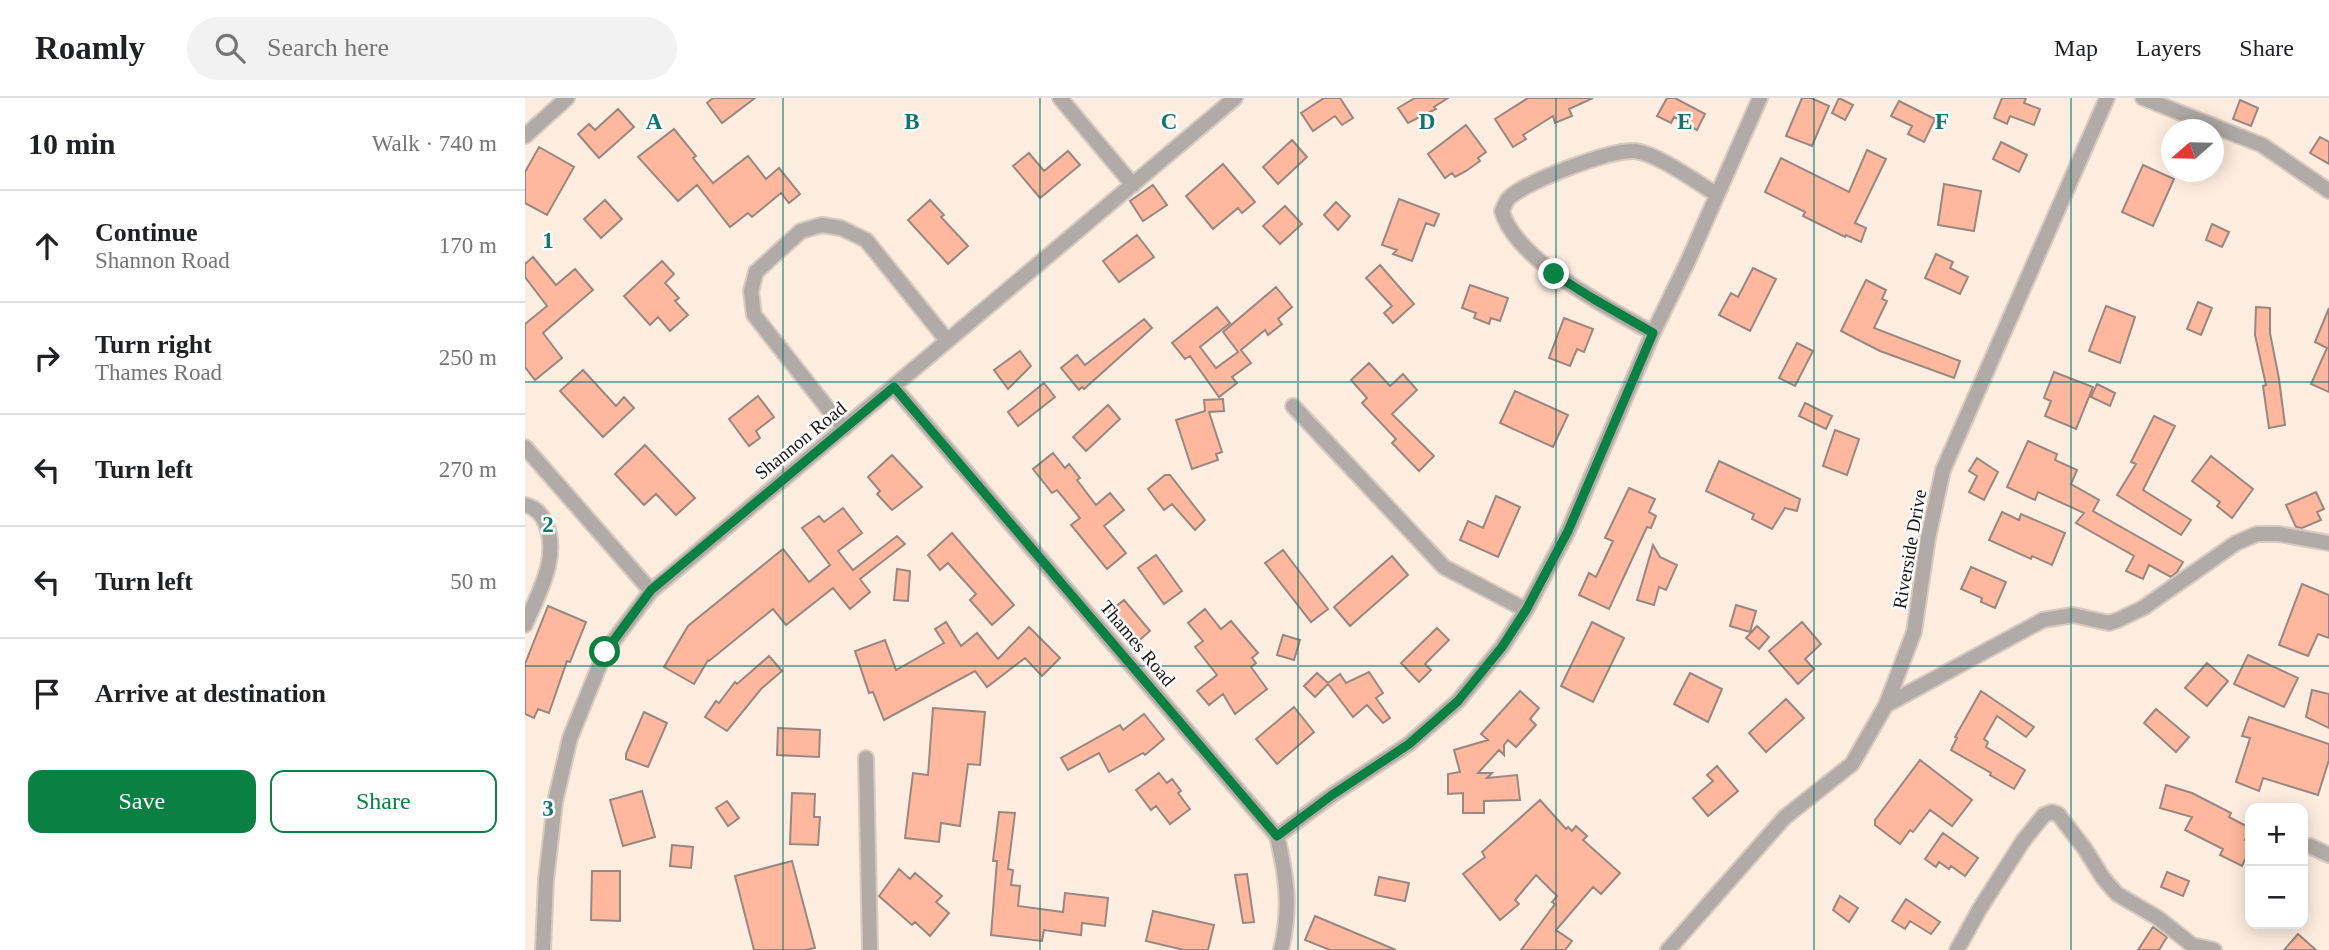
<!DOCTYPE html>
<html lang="en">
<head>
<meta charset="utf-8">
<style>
	body { margin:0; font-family:"Times New Roman",serif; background:#f2f2f2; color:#202124 }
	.controls { position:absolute; right:21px; bottom:21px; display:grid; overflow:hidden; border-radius:14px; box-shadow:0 4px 18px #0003 }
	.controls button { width:63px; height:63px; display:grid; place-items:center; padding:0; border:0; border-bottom:2px solid #e0e0e0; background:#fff; color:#202124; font:35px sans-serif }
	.compass { position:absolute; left:1636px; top:21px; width:63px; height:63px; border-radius:50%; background:#fff; box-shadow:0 4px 18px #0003; rotate:250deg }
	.stop { position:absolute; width:21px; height:21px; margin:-16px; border:5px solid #0b8043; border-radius:50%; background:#fff }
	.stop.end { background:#0b8043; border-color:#fff; box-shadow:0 2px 7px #0008 }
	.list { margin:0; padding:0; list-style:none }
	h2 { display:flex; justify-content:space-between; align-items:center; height:91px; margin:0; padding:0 28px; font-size:30px }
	h2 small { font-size:23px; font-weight:400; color:#757577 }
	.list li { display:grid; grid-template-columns:46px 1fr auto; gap:21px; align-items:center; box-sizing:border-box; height:112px; padding:0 28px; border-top:2px solid #e0e0e0 }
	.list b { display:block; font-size:26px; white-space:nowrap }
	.list p { margin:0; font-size:23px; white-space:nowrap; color:#757577 }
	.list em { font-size:23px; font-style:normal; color:#757577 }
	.actions { display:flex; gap:14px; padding:21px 28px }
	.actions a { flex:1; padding:16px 0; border:2px solid #0b8043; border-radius:14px; text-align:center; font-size:24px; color:#0b8043 }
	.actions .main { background:#0b8043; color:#fff }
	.icon { flex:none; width:38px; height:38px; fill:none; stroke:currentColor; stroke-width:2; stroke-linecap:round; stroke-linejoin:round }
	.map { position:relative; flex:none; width:1804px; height:852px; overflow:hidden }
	header { display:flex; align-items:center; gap:42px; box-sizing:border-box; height:98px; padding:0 35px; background:#fff; border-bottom:2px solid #e0e0e0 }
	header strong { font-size:33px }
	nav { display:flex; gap:38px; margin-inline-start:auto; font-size:24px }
	.search { width:490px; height:63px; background:#f2f2f2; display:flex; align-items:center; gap:18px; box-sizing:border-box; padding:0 24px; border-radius:38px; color:#757577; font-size:26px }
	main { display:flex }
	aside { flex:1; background:#fff }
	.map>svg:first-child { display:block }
	.building { fill:#ffb79d; stroke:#998781; stroke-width:2 }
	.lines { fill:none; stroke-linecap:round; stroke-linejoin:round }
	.street-casing { stroke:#d9cac0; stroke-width:18 }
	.street { stroke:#b1aaa6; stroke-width:14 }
	.route { stroke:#0b8043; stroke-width:9 }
	.grid { fill:none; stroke:#0f766e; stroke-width:2; stroke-opacity:0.55 }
	.labels { text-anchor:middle; stroke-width:5; stroke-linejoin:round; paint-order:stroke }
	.street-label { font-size:19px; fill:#1a1410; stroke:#fdfefd }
	.grid-label { font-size:23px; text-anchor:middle; font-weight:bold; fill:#0f766e; stroke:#fdfefd; stroke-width:5; stroke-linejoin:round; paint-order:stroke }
</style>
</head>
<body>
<header>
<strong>Roamly</strong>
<div class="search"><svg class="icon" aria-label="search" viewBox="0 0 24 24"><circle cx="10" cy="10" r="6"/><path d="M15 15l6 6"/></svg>Search here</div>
<nav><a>Map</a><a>Layers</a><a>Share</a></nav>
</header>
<main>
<aside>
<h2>10 min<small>Walk · 740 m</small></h2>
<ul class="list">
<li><svg class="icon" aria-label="ahead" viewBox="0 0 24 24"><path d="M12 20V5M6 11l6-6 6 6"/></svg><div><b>Continue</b><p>Shannon Road</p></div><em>170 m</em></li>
<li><svg class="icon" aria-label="right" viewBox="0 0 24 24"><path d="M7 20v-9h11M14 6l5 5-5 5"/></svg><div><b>Turn right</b><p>Thames Road</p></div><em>250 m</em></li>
<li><svg class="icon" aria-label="left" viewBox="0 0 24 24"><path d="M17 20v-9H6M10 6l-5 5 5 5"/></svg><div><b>Turn left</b></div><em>270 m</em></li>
<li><svg class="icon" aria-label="left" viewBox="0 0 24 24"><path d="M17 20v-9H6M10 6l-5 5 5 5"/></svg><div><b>Turn left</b></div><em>50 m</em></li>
<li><svg class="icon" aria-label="arrive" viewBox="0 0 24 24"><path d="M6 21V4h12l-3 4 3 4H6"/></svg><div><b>Arrive at destination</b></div></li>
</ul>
<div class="actions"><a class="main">Save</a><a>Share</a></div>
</aside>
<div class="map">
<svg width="1804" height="852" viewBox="0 0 1804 852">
	<rect width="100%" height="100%" fill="#fdede1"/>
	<path class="building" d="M188 0H230L197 25 182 5Z
		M799 0H815L828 20 817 27 810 18 788 33 776 15Z
		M890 0H923L909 9 911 11 883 25 873 10Z
		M1003 0H1068L1044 11 1047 18 1030 25 1028 18 998 37 1001 41 988 49 970 21Z
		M1142 0H1150L1180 16 1172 32 1149 19 1146 25 1132 18Z
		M1277 0H1286L1304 8 1287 48 1261 38Z
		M1314 0 1328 7 1320 22 1307 15Z
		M1477 0H1501L1499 5 1515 11 1509 27 1485 18 1482 26 1469 20Z
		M1715 2 1733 10 1726 28 1708 21Z
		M1374 3 1410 21 1399 44 1383 36 1387 28 1366 18Z
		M93 11 109 29 74 60 53 36 64 26 70 32Z
		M941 27 961 54 953 60 955 63 941 73 930 79 927 75 920 80 903 56Z
		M149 31 171 58 168 60 188 85 223 58 241 81 254 70 275 96 264 105 256 95 227 119 223 115 205 129 172 87 153 103 113 59Z
		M1795 39 1804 44V66L1785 55Z
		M767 42 782 59 753 86 738 69Z
		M1476 44 1502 57 1494 74 1468 61Z
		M14 49 49 69 22 117 0 105V74Z
		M1342 52 1361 61 1330 125 1341 130 1336 144 1321 137 1320 139 1278 118 1280 114 1240 94 1256 60 1324 94Z
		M543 53 555 67 515 100 488 68 504 55 519 73Z
		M698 66 730 104 717 115 713 110 688 131 661 98Z
		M1618 67 1649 81 1628 128 1597 114Z
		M1419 86 1456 93 1449 133 1413 127Z
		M628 87 642 107 618 123 605 103Z
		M874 101 914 116 909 128 901 125 887 163 868 156 872 152 857 147Z
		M80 102 97 121 76 140 59 121Z
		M405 102 419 117 416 119 443 148 423 166 383 122Z
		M811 104 825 118 813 132 799 117Z
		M760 108 777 126 755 146 738 128Z
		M1687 126 1704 134 1697 149 1681 142Z
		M612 137 629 159 594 184 578 163Z
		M1411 156 1428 164 1425 170 1443 179 1435 196 1400 180Z
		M8 159 31 187 50 171 68 192 18 235 37 260 10 282 0 269V226L22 208 0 179V166Z
		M137 163 149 176 140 185 154 200 150 203 163 217 145 233 133 219 125 227 99 198Z
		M855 167 889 206 868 225 859 215 867 208 841 180Z
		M1228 170 1251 181 1225 233 1194 217 1206 195 1213 199Z
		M1341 182 1361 192 1357 201 1362 203 1349 230 1435 263 1429 280 1355 253 1316 233Z
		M945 187 983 200 975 223 966 220 964 226 949 220 951 215 937 210Z
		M751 189 767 209 753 221 757 226 743 237 740 232 716 252 726 265 707 279 712 285 694 299 665 258 660 261 647 245 692 209 705 225 675 249 691 270 713 254 698 234Z
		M1673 204 1687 210 1676 237 1662 231Z
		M1581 208 1610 219 1595 265 1564 253Z
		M1731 209 1745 210V235L1754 281 1760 327 1744 330 1738 288 1741 287 1730 237Z
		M1804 210V294L1786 286 1802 250 1790 244Z
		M1039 220 1068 231 1059 254 1052 251 1045 268 1024 260Z
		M619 221 627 230 559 291 557 289 554 292 536 270 552 257 560 267Z
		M1272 245 1288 253 1270 288 1254 280Z
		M495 253 506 268 483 291 469 272Z
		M844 265 865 288 878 276 892 292 867 316 909 358 894 373 867 345 871 341 837 305 842 300 826 282Z
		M58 272 91 308 99 299 109 310 78 339 35 293Z
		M1529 274 1568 289 1551 331 1520 318 1526 303 1519 300Z
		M519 285 530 299 493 328 483 314Z
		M1572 286 1590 295 1585 308 1566 299Z
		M990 293 1043 317 1028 349 975 325Z
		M233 298 249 319 231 333 235 340 224 348 204 321Z
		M698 301 699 313 684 314 697 354 691 356 693 362 667 371 651 322 680 313 679 302Z
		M1280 305 1307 318 1301 331 1274 318Z
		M583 307 595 321 561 353 548 339Z
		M1629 318 1650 328 1618 392 1666 422 1656 437 1592 397 1611 366 1606 364Z
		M1310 332 1334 341 1322 377 1298 368Z
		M1503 343 1532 356 1530 362 1552 372 1546 386 1574 402 1568 413 1658 464 1652 474 1646 479 1624 467 1618 481 1601 473 1609 458 1551 425 1559 415 1513 394 1510 402 1482 389Z
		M120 347 170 400 151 417 131 396 119 407 90 376Z
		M528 355 540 370 544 366 555 380 552 382 571 407 585 395 599 412 579 428 601 455 582 471 546 427 555 420 532 392 527 395 508 371Z
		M367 357 397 389 367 412 352 396 355 393 343 379Z
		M1686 358 1728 391 1707 420 1692 408 1695 404 1667 383Z
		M1452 360 1473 374 1459 402 1444 394 1452 378 1444 373Z
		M1194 363 1275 401 1272 413 1260 410 1247 431 1227 421 1229 416 1181 393Z
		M640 377H645L680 422 670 432 647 406 639 412 623 391Z
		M1104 390 1130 401 1124 414 1131 418 1126 430 1122 429 1084 511 1054 497 1064 475 1071 479 1088 443 1080 440Z
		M1791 394 1799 411 1792 414 1796 422 1777 430 1771 429 1761 407Z
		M971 398 995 409 973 459 935 442 943 423 958 430Z
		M318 410 337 435 313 453 328 472 372 438 380 446 335 481 345 494 325 511 308 490 261 527 248 511 184 563 183 562 169 586 139 569 163 528 258 451 284 484 305 467 277 430 294 418 299 424Z
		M1477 414 1494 422 1496 416 1540 435 1527 467 1507 458 1506 461 1464 442Z
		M427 435 489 507 467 527 445 502 451 496 423 465 415 472 403 457Z
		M1128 447 1135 459 1152 467 1141 492 1134 489 1129 507 1112 502Z
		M758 452 803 511 786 524 740 465Z
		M631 457 657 493 639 506 613 470Z
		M867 458 883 477 825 528 809 509Z
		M1446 469 1481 484 1470 510 1456 504 1457 500 1436 491Z
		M372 471 385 473 383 503 369 502Z
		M1777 486 1804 497V540L1793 536 1783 558 1754 547Z
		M599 502 625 533 611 545 584 514Z
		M1211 507 1231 513 1225 534 1205 528Z
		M23 508 61 524 45 564 42 563 24 615 13 611 9 620 0 616V566Z
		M680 511 696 531 706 523 733 555 727 560 731 565 726 569 742 591 710 616 698 596 684 607 672 593 692 577 670 549 678 543 663 525Z
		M421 524 436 548 452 535 473 561 504 529 535 560 517 578 500 560 462 589 450 573 359 622 348 594 344 595 330 553 360 542 371 572 419 545 410 531Z
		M1067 524 1099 540 1068 604 1036 588Z
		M1277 524 1296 546 1280 561 1289 571 1273 586 1244 553Z
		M1232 528 1244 539 1234 551 1221 540Z
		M912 530 924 542 900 566 906 572 894 584 876 565Z
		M758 537 775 542 769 562 752 557Z
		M1723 557 1773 580 1759 609 1709 586Z
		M244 558 257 573 236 591 202 633 180 619 191 603 194 605 210 584 212 586Z
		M1682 565 1703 583 1682 608 1660 590Z
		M844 574 858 595 851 600 865 620 858 625 842 607 828 619 803 586 790 599 779 588 792 575 803 585 815 576 821 585Z
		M1165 575 1197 591 1183 624 1149 606Z
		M1787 592 1804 596V630L1781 619Z
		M995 593 1014 610 1005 621 1011 627 991 649 983 642 979 647V657L974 652 953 675H967L962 680 992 677 995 702 959 703V715H938V695L923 696V676L935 674 929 652 963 642 956 636Z
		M1456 593 1509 629 1501 639 1472 618 1459 641 1463 644 1461 649 1500 672 1489 691 1465 677 1466 675 1426 652 1432 640 1430 639Z
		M1261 601 1279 620 1241 654 1224 635Z
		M769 609 789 634 752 666 731 641Z
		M408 610 460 614 455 667 443 666 435 728 416 725 414 744 380 740 388 675 403 677Z
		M1631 611 1664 639 1651 654 1619 625Z
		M119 614 142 625 123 669 101 661V656Z
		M619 616 639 641 620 657 618 655 584 674 574 655 543 672 536 660 595 627 598 632Z
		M1724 619 1804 646V662L1793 697 1738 680 1734 693 1711 684 1725 640 1717 638Z
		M253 630 295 632 294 659 252 657Z
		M1395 662 1447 702 1427 728 1405 712 1388 734 1385 732 1375 746 1350 727V722Z
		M1192 668 1213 693 1183 718 1168 700 1188 683 1182 677Z
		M634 675 642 685 647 681 656 693 653 695 665 711 645 726 631 708 626 712 611 692Z
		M1641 687 1667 695 1706 715 1704 719 1725 730 1720 742 1725 744V751L1717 768 1695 757 1698 751 1660 732 1667 719 1635 710Z
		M117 693 130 739 98 748 85 702Z
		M267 695 290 696 289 719H295L293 747 265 746Z
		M1015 702 1041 731 1043 729 1047 733 1051 728 1062 738 1058 742 1095 775 1076 796 1068 789 1031 832 1047 843 1040 852H996L1030 806 1027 804 1032 798 1011 777 990 802 994 806 975 822 938 776 960 759 957 754Z
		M202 703 214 720 203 728 191 710Z
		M474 714 490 715 483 771 488 772 486 787 495 788 493 808 538 814 540 795 583 800 580 828 557 825 556 837 519 832 517 843 466 837 472 763H468Z
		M1418 735 1453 760 1440 778 1426 768 1424 771 1414 764 1411 769 1400 761Z
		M147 747 168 749 166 770 145 768Z
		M267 763 290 850 280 852H229L210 778Z
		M374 771 385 781 390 775 417 798 411 804 424 815 405 838 390 824 387 827 354 798Z
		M67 773H95V823L66 822Z
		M1642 774 1664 783 1658 798 1636 789Z
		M722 776 729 824 718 825 710 777Z
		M854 779 884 785 880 803 850 797Z
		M1315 798 1333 810 1324 824 1308 812Z
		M1381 801 1415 824 1406 836 1385 823 1380 831 1367 823Z
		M628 813 689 827 683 852H659L621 843Z
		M790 818 871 852H805L780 842Z
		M1628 829 1642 839 1634 852H1613Z
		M1773 836 1791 852H1759Z"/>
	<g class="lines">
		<defs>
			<path id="street" d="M535 0 608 87
				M1618 0 1737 47 1804 93
				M0 38 42 0
				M1128 235C1085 211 990 162 977 113 979 109 981 102 985 99 1003 83 1086 51 1110 53 1133 56 1171 84 1191 96
				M369 289 752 738C762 780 766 810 756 852
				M768 308 919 469 1001 512
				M319 331 229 217 226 193 231 174 276 133 297 127 316 130 341 142 421 241
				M0 349 126 493
				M0 407C9 409 16 415 20 424 36 458 13 496 0 527
				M1361 607 1518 522 1548 517 1584 525 1593 522 1618 510 1711 445 1732 436H1754L1804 445
				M341 660 345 852
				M752 738 807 697 884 646 933 603 977 549 1001 512 1043 433 1128 235 1163 163 1235 0
				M1785 748 1804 757
				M18 852 21 782 30 704 45 640 80 554 126 493 710 0
				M1143 852 1260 719 1327 666 1361 607 1389 534 1403 440 1418 372 1582 0
				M1432 852 1454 812 1498 743 1519 717 1527 714 1533 716 1560 751 1578 780 1592 796 1633 820 1667 847 1689 852"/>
		</defs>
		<use href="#street" class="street-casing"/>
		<use href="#street" class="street"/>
	</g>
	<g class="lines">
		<path class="route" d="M80 554 126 492 369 289 752 738 807 697 884 646 933 603 977 549 1001 512 1043 433 1128 235 1067 200 1029 176"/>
	</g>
	<path class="grid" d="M258 0V852M515 0V852M773 0V852M1031 0V852M1289 0V852M1546 0V852M0 284H1804M0 568H1804"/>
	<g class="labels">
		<g class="street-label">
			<text transform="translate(275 342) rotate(-39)" y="7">Shannon Road</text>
			<text transform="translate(1384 451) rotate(-80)" y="7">Riverside Drive</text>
			<text transform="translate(613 545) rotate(50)" y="7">Thames Road</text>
		</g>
	</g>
	<g class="grid-label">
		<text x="129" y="31">A</text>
		<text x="387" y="31">B</text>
		<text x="644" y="31">C</text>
		<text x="902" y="31">D</text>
		<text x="1160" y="31">E</text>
		<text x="1417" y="31">F</text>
		<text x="23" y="150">1</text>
		<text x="23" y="434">2</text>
		<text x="23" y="718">3</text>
	</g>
</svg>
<div class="controls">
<button>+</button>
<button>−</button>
</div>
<svg class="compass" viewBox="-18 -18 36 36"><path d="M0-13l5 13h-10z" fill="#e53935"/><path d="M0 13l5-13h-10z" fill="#757577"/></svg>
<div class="stop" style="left:80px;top:554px"></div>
<div class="stop end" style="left:1029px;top:176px"></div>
</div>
</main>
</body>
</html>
